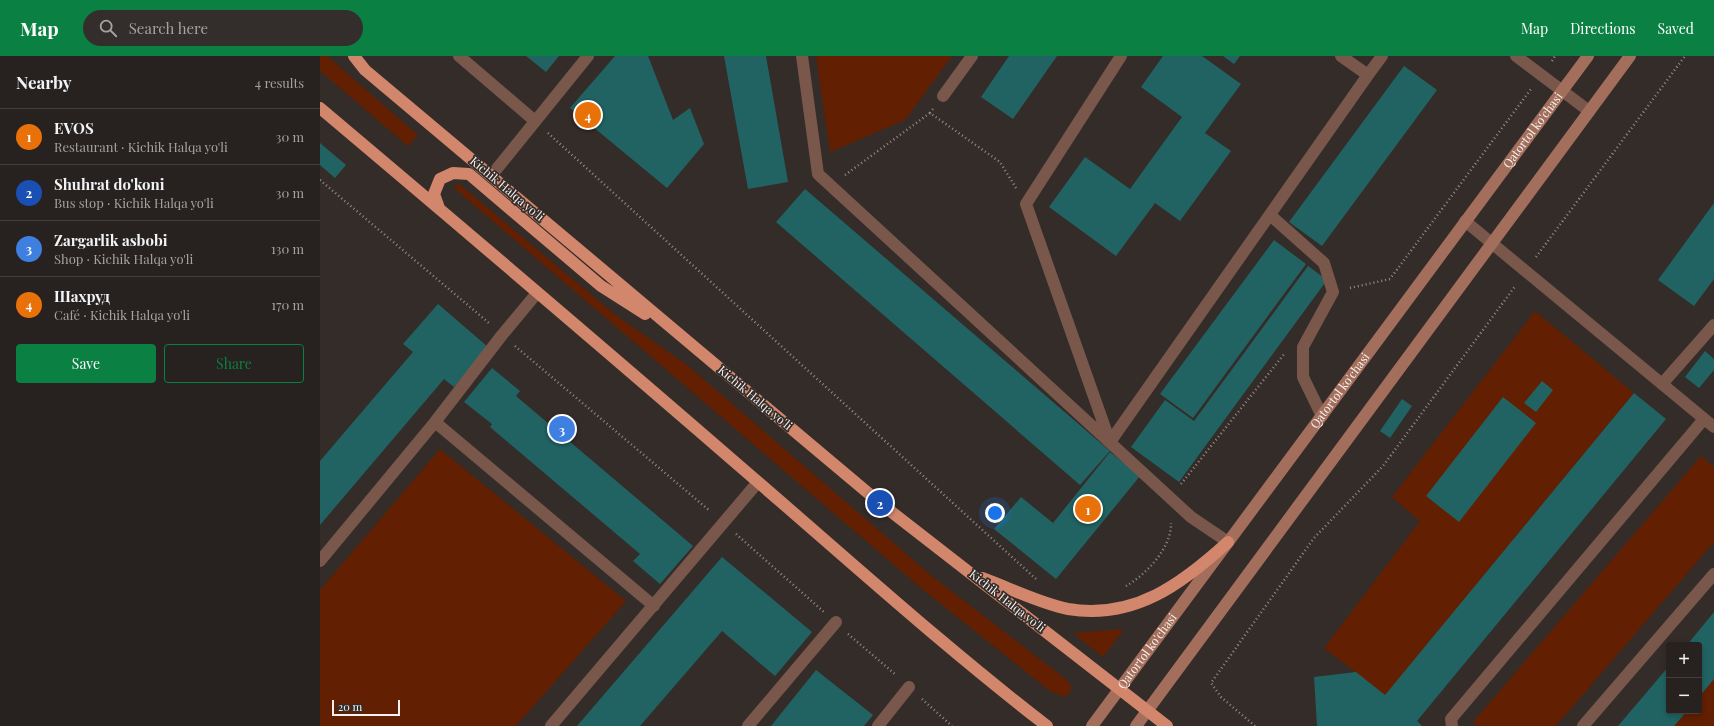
<!DOCTYPE html>
<html lang="en">
<head>
<meta charset="utf-8">
<style>
	body { margin:0; font-family:"Playfair Display",serif; background:#332e2c; color:#f1f3f6 }
	.controls { position:absolute; right:12px; bottom:12px; display:grid; overflow:hidden; border-radius:4px; box-shadow:0 2px 6px #0003 }
	.controls button { width:36px; height:36px; display:grid; place-items:center; padding:0; border:0; border-bottom:1px solid #433e3d; background:#27211f; color:#f1f3f6; font:20px sans-serif }
	.scale { position:absolute; left:12px; bottom:10px; width:68px; box-sizing:border-box; padding-left:4px; border:2px solid #f6f1ef; border-top:0; font-size:11px; line-height:14px; white-space:nowrap; color:#f6f1ef; -webkit-text-stroke:3px #342c29; paint-order:stroke }
	.you { position:absolute; left:675px; top:457px; width:14px; height:14px; margin:-10px; border:3px solid #fff; border-radius:50%; background:#1a73e8; box-shadow:0 0 0 6px #1a73e833 }
	.badge { display:grid; place-items:center; width:26px; height:26px; border-radius:50%; background:#0b8043; color:#fff; font-size:13px; font-weight:700 }
	.pin { position:absolute; translate:-50% -50%; border:2px solid #fff; box-shadow:0 1px 4px #0006 }
	.list { margin:0; padding:0; list-style:none }
	h2 { display:flex; justify-content:space-between; align-items:center; height:52px; margin:0; padding:0 16px; font-size:17px }
	h2 small { font-size:13px; font-weight:400; color:#a4a3a4 }
	.list li { display:grid; grid-template-columns:26px 1fr auto; gap:12px; align-items:center; box-sizing:border-box; height:56px; padding:0 16px; border-top:1px solid #433e3d }
	.list b { display:block; font-size:15px; white-space:nowrap }
	.list p { margin:0; font-size:13px; white-space:nowrap; color:#a4a3a4 }
	.list em { font-size:13px; font-style:normal; color:#a4a3a4 }
	.actions { display:flex; gap:8px; padding:12px 16px }
	.actions a { flex:1; padding:9px 0; border:1px solid #0b8043; border-radius:4px; text-align:center; font-size:14px; color:#0b8043 }
	.actions .main { background:#0b8043; color:#fff }
	.icon { flex:none; width:22px; height:22px; fill:none; stroke:currentColor; stroke-width:2; stroke-linecap:round; stroke-linejoin:round }
	.map { position:relative; flex:none; width:1394px; height:670px; overflow:hidden }
	header { display:flex; align-items:center; gap:24px; box-sizing:border-box; height:56px; padding:0 20px; background:#0b8043; color:#fff }
	header strong { font-size:19px }
	nav { display:flex; gap:22px; margin-inline-start:auto; font-size:14px }
	.search { width:280px; height:36px; background:#332e2c; display:flex; align-items:center; gap:10px; box-sizing:border-box; padding:0 14px; border-radius:22px; color:#a4a3a4; font-size:15px }
	main { display:flex }
	aside { flex:1; background:#27211f }
	.map>svg:first-child { display:block }
	.green { fill:#631f01 }
	.building { fill:#216363 }
	.lines { fill:none; stroke-linecap:round; stroke-linejoin:round }
	.path { stroke:#948e8b; stroke-width:2.5; stroke-dasharray:1 3; stroke-linecap:butt }
	.service { stroke:#79574b; stroke-width:12 }
	.minor { stroke:#79574b; stroke-width:12 }
	.secondary { stroke:#a36e5b; stroke-width:12 }
	.trunk { stroke:#d2866b; stroke-width:12 }
	.labels { text-anchor:middle; stroke-width:3.5; stroke-linejoin:round; paint-order:stroke }
	.street-label { font-size:12px; fill:#f6f1ef; stroke:#342c29 }
</style>
</head>
<body>
<header>
<strong>Map</strong>
<div class="search"><svg class="icon" aria-label="search" viewBox="0 0 24 24"><circle cx="10" cy="10" r="6"/><path d="M15 15l6 6"/></svg>Search here</div>
<nav><a>Map</a><a>Directions</a><a>Saved</a></nav>
</header>
<main>
<aside>
<h2>Nearby<small>4 results</small></h2>
<ul class="list">
<li><span class="badge" style="background:#e8710a">1</span><div><b>EVOS</b><p>Restaurant · Kichik Halqa yo'li</p></div><em>30 m</em></li>
<li><span class="badge" style="background:#1a4fb4">2</span><div><b>Shuhrat do'koni</b><p>Bus stop · Kichik Halqa yo'li</p></div><em>30 m</em></li>
<li><span class="badge" style="background:#3f7fe0">3</span><div><b>Zargarlik asbobi</b><p>Shop · Kichik Halqa yo'li</p></div><em>130 m</em></li>
<li><span class="badge" style="background:#e8710a">4</span><div><b>Шахруд</b><p>Café · Kichik Halqa yo'li</p></div><em>170 m</em></li>
</ul>
<div class="actions"><a class="main">Save</a><a>Share</a></div>
</aside>
<div class="map">
<svg width="1394" height="670" viewBox="0 0 1394 670">
	<rect width="100%" height="100%" fill="#342c29"/>
	<path class="green" d="M0 0H7L98 79 88 90 0 15Z
		M496 0H632L585 64 510 96Z
		M138 127 293 257 367 309 613 521 747 624 751 630 750 637 744 641 730 635 602 533 134 132Z
		M1215 255 1314 337 1065 639 1004 592 1100 465 1072 441Z
		M120 393 306 545 196 670H0V534Z
		M1381 400 1394 411V486L1236 670H1157L1153 666Z
		M804 573 783 601 753 577Z
		M1394 623V670H1354L1367 655H1379V641Z"/>
	<path class="building" d="M206 0H239L226 16Z
		M295 0H328L353 64 370 52 384 88 347 132 250 52Z
		M404 0H446L468 126 428 133Z
		M689 0H737L693 63 661 41Z
		M843 0H882L921 28 885 77 911 95 860 165 835 147 796 200 729 151 765 101 810 133 862 61 821 31Z
		M903 0H920L914 8Z
		M1084 10 1117 34 1002 190 969 166Z
		M0 87 26 109 15 122 0 109Z
		M485 133 790 395 760 429 456 166Z
		M1394 147V223L1374 250 1338 224Z
		M954 184 986 208 873 362 840 338Z
		M988 210 1007 224 859 426 811 391 845 344 874 365Z
		M118 248 168 291 134 331 124 323 0 469V405L93 296 83 288Z
		M1385 295 1394 303V314L1379 332 1365 321Z
		M172 312 200 335 196 340 373 490 340 528 313 505 320 498 170 371 172 368 144 346Z
		M1222 325 1233 334 1216 356 1204 347Z
		M1314 337 1346 363 1097 665 1102 670H997L994 621 1036 616 1065 639Z
		M1183 341 1216 367 1139 466 1106 440Z
		M1082 343 1092 350 1070 382 1060 375Z
		M790 396 820 420 736 523 674 473 701 441 733 467Z
		M402 501 492 576 455 620 402 575 320 670H257Z
		M1394 556V623L1379 641V589H1367Z
		M1349 610V655H1367L1354 670H1298Z
		M496 614 553 659 544 670H451Z"/>
	<g class="lines">
		<path class="path" d="M1232 5 1235 0
			M613 53 610 57 680 106 696 132
			M228 77 716 523
			M525 119 610 57
			M0 124 169 267
			M1216 201 1365 0
			M1030 232 1070 223 1211 33
			M195 290 390 455
			M861 428 965 297
			M416 478 504 556
			M806 530C826 519 852 491 851 467
			M528 578 576 619
			M602 643 632 670
			M935 670 901 641 891 627 994 482 1063 410 1196 229"/>
		<path class="service" d="M139 0 215 65
			M482 0 498 118 871 461 908 486
			M801 0 706 148 790 386 1048 19 1021 0
			M1196 0 1269 55
			M1048 19 1062 0
			M623 40 652 0
			M171 120 268 0
			M950 159 1004 207 1013 236 983 291V321L1002 360
			M1342 328 1394 269
			M115 366 334 550
			M0 505 115 366 182 279 217 237
			M231 670 438 426
			M428 670 516 566
			M558 670 589 631
			M1132 670 1131 663 1384 363
			M1263 670 1394 518"/>
		<path class="minor" d="M1145 165 1394 371"/>
		<g class="secondary">
			<path id="s1" d="M772 670 1268 0"/>
			<path d="M816 670 1310 0"/>
		</g>
		<path class="trunk" d="M34 0 45 14 560 447 847 670
			M0 52C147 176 293 300 438 426 533 508 627 593 727 670
			M119 152 114 138 120 123 133 117 149 118 281 230 325 258
			M662 522C690 532 718 547 748 553 814 564 862 528 908 486"/>
	</g>
	<g class="labels">
		<g class="street-label">
			<text dy="4" stroke="none"><textPath href="#s1" startOffset="741">Qatortol ko'chasi</textPath></text>
			<text transform="translate(187 133) rotate(40)" y="4">Kichik Halqa yo'li</text>
			<text dy="4" stroke="none"><textPath href="#s1" startOffset="417">Qatortol ko'chasi</textPath></text>
			<text transform="translate(435 342) rotate(40)" y="4">Kichik Halqa yo'li</text>
			<text transform="translate(687 545) rotate(38)" y="4">Kichik Halqa yo'li</text>
			<text dy="4" stroke="none"><textPath href="#s1" startOffset="93">Qatortol ko'chasi</textPath></text>
		</g>
	</g>
</svg>
<div class="controls">
<button>+</button>
<button>−</button>
</div>
<div class="scale">20 m</div>
<div class="you"></div>
<div class="pin badge" style="left:768px;top:453px;background:#e8710a">1</div>
<div class="pin badge" style="left:560px;top:447px;background:#1a4fb4">2</div>
<div class="pin badge" style="left:242px;top:373px;background:#3f7fe0">3</div>
<div class="pin badge" style="left:268px;top:59px;background:#e8710a">4</div>
</div>
</main>
</body>
</html>
